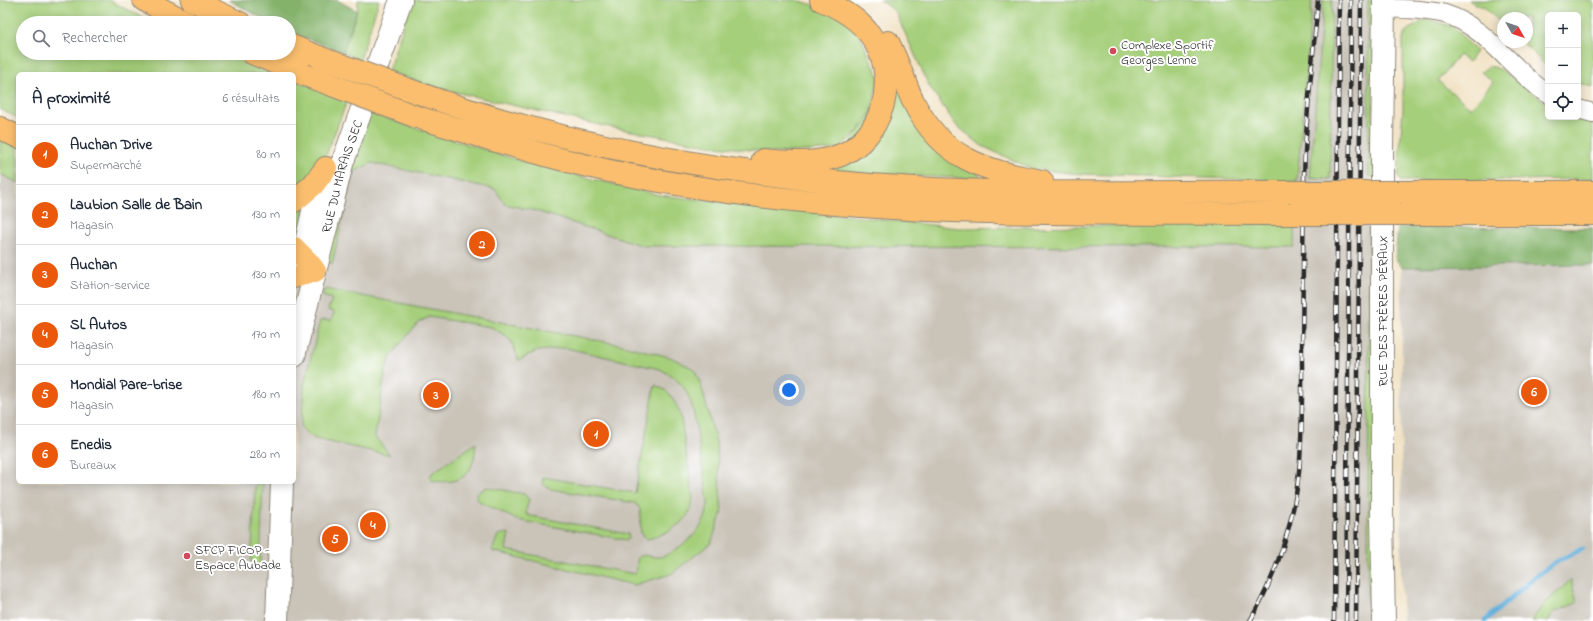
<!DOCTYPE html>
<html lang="fr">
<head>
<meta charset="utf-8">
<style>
	body { margin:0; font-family:"Indie Flower",sans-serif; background:#f2f2f3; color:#1f2937 }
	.controls { position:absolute; right:12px; top:12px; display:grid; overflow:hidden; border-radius:6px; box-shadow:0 2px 10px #0003 }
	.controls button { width:36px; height:36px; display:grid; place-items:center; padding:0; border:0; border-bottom:1px solid #e0e1e3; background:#fff; color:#1f2937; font:20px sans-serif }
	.compass { position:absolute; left:1497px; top:12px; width:36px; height:36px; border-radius:50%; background:#fff; box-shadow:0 2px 10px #0003; rotate:130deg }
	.you { position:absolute; left:789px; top:390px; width:14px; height:14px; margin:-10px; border:3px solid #fff; border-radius:50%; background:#1a73e8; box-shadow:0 0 0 6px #1a73e833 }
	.badge { display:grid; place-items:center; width:26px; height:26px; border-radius:50%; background:#ea580c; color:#fff; font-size:13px; font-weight:700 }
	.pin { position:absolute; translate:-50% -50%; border:2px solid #fff; box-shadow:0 1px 4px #0006 }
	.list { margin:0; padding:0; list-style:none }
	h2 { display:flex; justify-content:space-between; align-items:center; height:52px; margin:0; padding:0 16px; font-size:17px }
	h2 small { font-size:13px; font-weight:400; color:#747a83 }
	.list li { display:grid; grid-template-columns:26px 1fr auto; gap:12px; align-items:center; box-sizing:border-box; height:60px; padding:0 16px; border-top:1px solid #e0e1e3 }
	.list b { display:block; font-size:15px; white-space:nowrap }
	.list p { margin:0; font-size:13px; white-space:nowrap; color:#747a83 }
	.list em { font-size:13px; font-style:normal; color:#747a83 }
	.icon { flex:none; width:22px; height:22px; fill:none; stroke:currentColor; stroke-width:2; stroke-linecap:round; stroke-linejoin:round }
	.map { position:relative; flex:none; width:1593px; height:621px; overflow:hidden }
	.search { position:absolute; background:#fff; box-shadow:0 2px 10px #0003; left:16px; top:16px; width:280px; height:44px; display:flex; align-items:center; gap:10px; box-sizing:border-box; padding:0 14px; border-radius:22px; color:#747a83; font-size:15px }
	.panel { position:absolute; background:#fff; box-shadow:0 2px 10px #0003; left:16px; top:72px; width:280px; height:412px; border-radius:6px }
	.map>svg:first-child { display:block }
	.industrial { fill:#c9c3b8 }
	.green { fill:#a5cf7a; stroke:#687d52 }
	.forest { fill:#84b26a; stroke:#586e4a }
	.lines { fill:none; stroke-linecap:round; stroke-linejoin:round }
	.stream { stroke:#63b0dc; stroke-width:5 }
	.minor-casing { stroke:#8e8678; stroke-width:20 }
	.tertiary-casing { stroke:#8e8678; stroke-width:24 }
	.trunk-casing { stroke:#8e8678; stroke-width:24 }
	.minor { stroke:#fff; stroke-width:18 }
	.tertiary { stroke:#fff; stroke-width:22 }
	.trunk { stroke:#fabe6e; stroke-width:22 }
	.rail-casing { stroke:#2b2b2b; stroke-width:4.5 }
	.rail { stroke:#fff; stroke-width:3; stroke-dasharray:9; stroke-linecap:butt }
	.trunk-bridge-casing { stroke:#8e8678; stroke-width:24; stroke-linecap:butt }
	.trunk-bridge { stroke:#fabe6e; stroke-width:22 }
	.poi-dot { fill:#d1495b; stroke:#fff; stroke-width:1.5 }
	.labels { text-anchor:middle; stroke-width:4; stroke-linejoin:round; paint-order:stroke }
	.poi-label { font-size:13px; fill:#2b2b2b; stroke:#fff; text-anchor:start }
	.street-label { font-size:13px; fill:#2b2b2b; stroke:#fff }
</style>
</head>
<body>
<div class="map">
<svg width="1593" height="621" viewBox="0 0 1593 621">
	<rect width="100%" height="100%" fill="#fff"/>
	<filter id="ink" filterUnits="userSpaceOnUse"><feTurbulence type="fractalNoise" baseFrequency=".025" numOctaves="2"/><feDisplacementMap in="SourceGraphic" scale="8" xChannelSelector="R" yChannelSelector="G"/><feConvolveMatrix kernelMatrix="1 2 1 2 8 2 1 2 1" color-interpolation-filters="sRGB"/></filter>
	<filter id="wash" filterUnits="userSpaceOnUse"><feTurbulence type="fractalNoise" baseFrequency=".012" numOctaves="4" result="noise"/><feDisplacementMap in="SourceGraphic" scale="16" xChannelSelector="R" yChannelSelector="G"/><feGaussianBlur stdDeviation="0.9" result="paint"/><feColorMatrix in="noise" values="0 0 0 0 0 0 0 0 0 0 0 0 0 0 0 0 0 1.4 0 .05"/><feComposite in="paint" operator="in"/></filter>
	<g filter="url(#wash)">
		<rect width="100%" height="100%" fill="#f1e2c4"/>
		<path class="industrial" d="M1304 0H1370L1368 621H0V167L18 171V482H294V169L375 140 653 223 1294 247V129Z
			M1593 264V621H1403L1401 577 1402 267Z"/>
		<path class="green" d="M0 0H109L153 23H23V53H219L277 74H18V118L0 109Z
			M358 0H379L360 60 343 52 357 11Z
			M412 0H796L832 10 857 29 879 77 869 122 838 149 776 153 708 145 599 125 433 87 388 71Z
			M880 0H1312L1297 181 1080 174 1032 169 982 146 956 125 929 86 895 11Z
			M1323 0H1332L1330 179 1310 177Z
			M1368 0H1372L1374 176 1369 178Z
			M1468 0H1593V87L1578 83V15H1548V68L1522 42H1527V18H1503V25L1485 8Z
			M1426 19 1454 27 1476 51 1469 62 1459 55 1438 81 1471 108 1493 82 1481 72 1489 66 1500 69 1548 104V117H1576L1589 123H1593V179L1400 181 1398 176 1403 108V39L1405 32Z
			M893 79 981 177 980 179 833 172 832 170Z
			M294 80 348 99 327 153 319 166 294 191Z
			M370 113 530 164 659 195 959 228 1294 223V247L644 246 536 211 505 204 495 189 372 163 353 172 332 264 323 258Z
			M0 138 18 147V183L0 174Z
			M304 206 300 242 294 239V212Z
			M1373 227 1380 621H1368L1369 228Z
			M325 289 622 345 670 357 694 369 701 385 716 442 722 512 711 543 671 574 634 585 492 551 498 535 509 533 506 550 635 574 638 557C646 553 651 558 659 557 665 557 671 552 676 549 694 538 708 523 708 501L694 414C688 390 682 381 660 369L566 348 538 351 528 355 519 361 511 341 503 334 491 327 429 317 419 322 400 344 392 355 386 367 375 437 390 455 315 439C309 435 304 433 301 426L304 384 320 321 326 320 331 321 334 312 328 310 332 299 322 296Z
			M655 385 665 390 671 396 680 412 693 498C692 504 691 511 687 516 679 527 660 537 647 539L641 534 640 509 635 503 550 489 543 484V477L635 493Z
			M476 443C475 450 475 458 472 465 466 482 446 484 431 480L430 477 432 473Z
			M258 482H263L260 568 251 569 255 487Z
			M487 487 524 494 529 499 526 511 527 515 531 516 628 534 629 537 627 540 517 520 480 502 476 498 478 492Z
			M1571 580 1577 603 1554 612 1548 621H1531L1545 603Z"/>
		<path class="forest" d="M229 0H337L357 11 343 52 289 32V23H271Z
			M1398 227 1593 228V265L1402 267 1395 258Z"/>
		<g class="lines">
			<path class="stream" d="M1485 621 1536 576 1558 561 1582 549"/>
		</g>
	</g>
	<g filter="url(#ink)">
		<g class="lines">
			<defs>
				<path id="minor" d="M1384 8C1405 9 1426 9 1445 14 1488 27 1512 71 1548 94
					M1578 109 1593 113"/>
				<g id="tertiary">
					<path d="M299 273 316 198 326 169"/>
					<path id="s1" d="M294 356 342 164 401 0"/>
					<path d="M277 621 282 482"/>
					<path d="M1384 621 1382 515V149L1384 0"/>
				</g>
				<path id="trunk" d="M144 0 188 23
					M192 0 240 23
					M888 42C898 61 904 81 913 101 942 159 983 170 1042 181
					M289 45 319 57
					M252 53 305 75
					M418 93C579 150 747 178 916 188 1040 195 1164 191 1288 192
					M417 117C475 135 533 153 592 167 647 180 703 189 759 196 935 218 1114 213 1292 214
					M0 128 18 137
					M763 160C789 162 816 165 841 155 882 138 897 83 877 46 866 24 843 9 821 0
					M1402 192H1593
					M294 201 313 185 326 168
					M1399 214H1593
					M294 248 309 263 315 271 294 277"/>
			</defs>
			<use href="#minor" class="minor-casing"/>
			<use href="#tertiary" class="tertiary-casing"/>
			<use href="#trunk" class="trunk-casing"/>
			<use href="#minor" class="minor"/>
			<use href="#tertiary" class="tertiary"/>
			<use href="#trunk" class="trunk"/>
			<defs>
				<path id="rail" d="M1250 621C1276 576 1294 523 1299 472 1303 431 1302 389 1302 348 1303 292 1303 236 1304 180 1305 120 1313 60 1318 0
					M1334 621 1339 0
					M1346 621 1351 0
					M1356 621 1361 0"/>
			</defs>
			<use href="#rail" class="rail-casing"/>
			<use href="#rail" class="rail"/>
			<defs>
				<path id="trunk-bridge" d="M319 57 418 93
					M305 75 417 117
					M1288 192H1402
					M1292 214H1399"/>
			</defs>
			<use href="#trunk-bridge" class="trunk-bridge-casing"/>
			<use href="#trunk-bridge" class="trunk-bridge"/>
		</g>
	</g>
	<g class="poi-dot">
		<circle cx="1113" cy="51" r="4"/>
		<circle cx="187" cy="556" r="4"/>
	</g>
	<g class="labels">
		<g class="poi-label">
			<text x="1121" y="49">Complexe Sportif<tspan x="1121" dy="15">Georges Lenne</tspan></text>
			<text x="195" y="554">SFCP FICOP -<tspan x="195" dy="15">Espace Aubade</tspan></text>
		</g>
		<g class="street-label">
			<text dy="5" stroke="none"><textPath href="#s1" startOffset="186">RUE DU MARAIS SEC</textPath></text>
			<text transform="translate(1382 311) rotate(-90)" y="5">RUE DES FRÈRES PÉRAUX</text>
		</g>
	</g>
</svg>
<div class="controls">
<button>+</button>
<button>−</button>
<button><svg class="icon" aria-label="locate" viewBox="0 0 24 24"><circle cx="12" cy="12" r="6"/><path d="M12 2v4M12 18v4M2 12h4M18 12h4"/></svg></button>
</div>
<svg class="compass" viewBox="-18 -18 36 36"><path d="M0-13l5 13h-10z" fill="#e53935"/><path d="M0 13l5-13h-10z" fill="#747a83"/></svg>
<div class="you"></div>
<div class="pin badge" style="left:596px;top:434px">1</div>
<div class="pin badge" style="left:482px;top:244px">2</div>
<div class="pin badge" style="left:436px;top:395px">3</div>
<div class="pin badge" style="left:373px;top:525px">4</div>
<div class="pin badge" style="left:335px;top:539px">5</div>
<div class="pin badge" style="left:1534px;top:392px">6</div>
<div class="search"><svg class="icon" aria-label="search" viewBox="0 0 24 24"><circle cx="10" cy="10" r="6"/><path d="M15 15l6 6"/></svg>Rechercher</div>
<section class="panel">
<h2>À proximité<small>6 résultats</small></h2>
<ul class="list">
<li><span class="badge">1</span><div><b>Auchan Drive</b><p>Supermarché</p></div><em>80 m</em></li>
<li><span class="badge">2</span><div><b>Laubion Salle de Bain</b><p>Magasin</p></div><em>130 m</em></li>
<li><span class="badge">3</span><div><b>Auchan</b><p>Station-service</p></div><em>130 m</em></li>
<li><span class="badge">4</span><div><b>SL Autos</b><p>Magasin</p></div><em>170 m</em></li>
<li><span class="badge">5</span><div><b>Mondial Pare-brise</b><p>Magasin</p></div><em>180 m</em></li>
<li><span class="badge">6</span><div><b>Enedis</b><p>Bureaux</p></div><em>280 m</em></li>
</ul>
</section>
</div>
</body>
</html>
